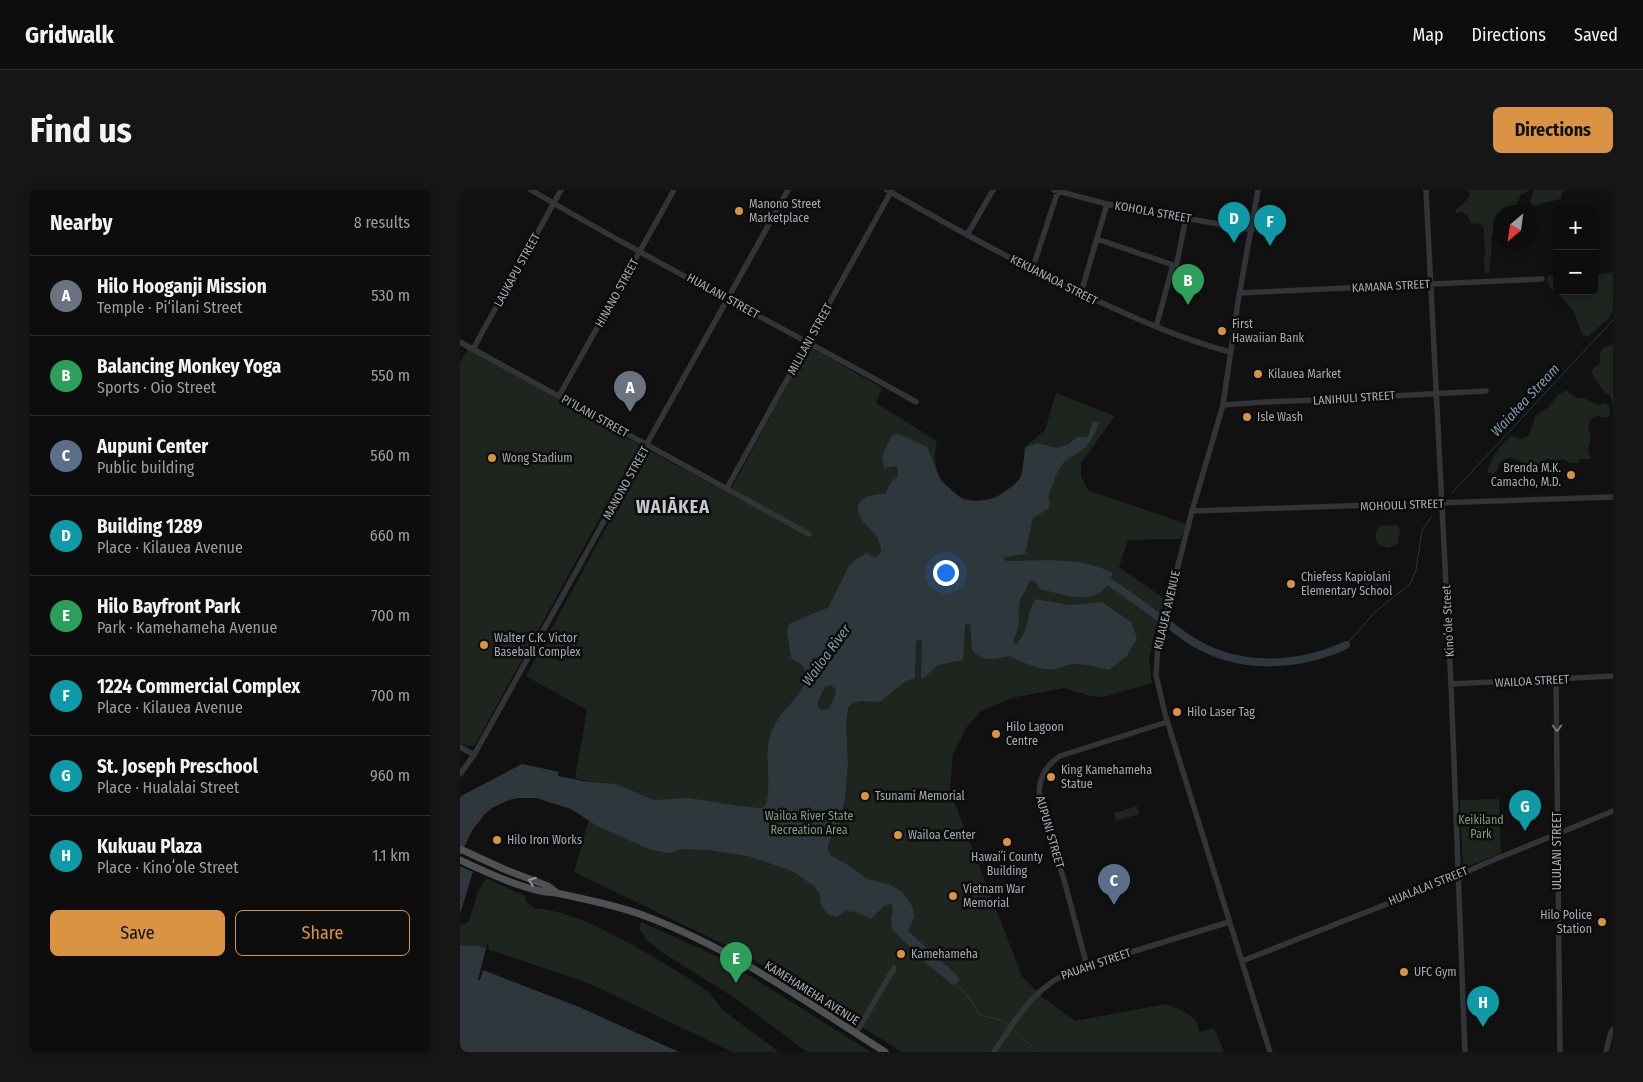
<!DOCTYPE html>
<html lang="en">
<head>
<meta charset="utf-8">
<style>
	body { margin:0; font-family:"Fira Sans Condensed",sans-serif; background:#161617; color:#f1f3f6 }
	.controls { position:absolute; right:15px; top:15px; display:grid; overflow:hidden; border-radius:8px; box-shadow:0 2px 12px #0003 }
	.controls button { width:45px; height:45px; display:grid; place-items:center; padding:0; border:0; border-bottom:1px solid #2d2d2e; background:#0d0d0e; color:#f1f3f6; font:25px sans-serif }
	.compass { position:absolute; left:1033px; top:15px; width:45px; height:45px; border-radius:50%; background:#0d0d0e; box-shadow:0 2px 12px #0003; rotate:209deg }
	.you { position:absolute; left:485px; top:382px; width:18px; height:18px; margin:-12px; border:4px solid #fff; border-radius:50%; background:#1a73e8; box-shadow:0 0 0 8px #1a73e833 }
	.badge { display:grid; place-items:center; width:32px; height:32px; border-radius:50%; background:#da9342; color:#fff; font-size:16px; font-weight:700 }
	.pin { position:absolute; translate:-50% -41px; filter:drop-shadow(0 1px 2px #0008) }
	.pin::after { content:''; position:absolute; top:26px; width:18px; height:15px; background:inherit; clip-path:polygon(0 0,100% 0,50% 100%) }
	.list { margin:0; padding:0; list-style:none }
	h2 { display:flex; justify-content:space-between; align-items:center; height:65px; margin:0; padding:0 20px; font-size:21px }
	h2 small { font-size:16px; font-weight:400; color:#9a9c9e }
	.list li { display:grid; grid-template-columns:32px 1fr auto; gap:15px; align-items:center; box-sizing:border-box; height:80px; padding:0 20px; border-top:1px solid #2d2d2e }
	.list b { display:block; font-size:19px; white-space:nowrap }
	.list p { margin:0; font-size:16px; white-space:nowrap; color:#9a9c9e }
	.list em { font-size:16px; font-style:normal; color:#9a9c9e }
	.actions { display:flex; gap:10px; padding:15px 20px }
	.actions a { flex:1; padding:11px 0; border:1px solid #da9342; border-radius:8px; text-align:center; font-size:18px; color:#da9342 }
	.actions .main { background:#da9342; color:#111 }
	.map { position:relative; flex:none; width:1153px; height:862px; overflow:hidden; border-radius:8px }
	header { display:flex; align-items:center; gap:30px; box-sizing:border-box; height:70px; padding:0 25px; background:#0d0d0e; border-bottom:1px solid #2d2d2e }
	header strong { font-size:24px }
	nav { display:flex; gap:28px; margin-inline-start:auto; font-size:18px }
	.intro { display:flex; align-items:center; justify-content:space-between; box-sizing:border-box; height:120px; padding:0 30px }
	h1 { margin:0; font-size:35px }
	.button { padding:12px 22px; border-radius:8px; background:#da9342; color:#111; font-size:18px; font-weight:700 }
	main { display:flex; gap:30px; padding:0 30px }
	aside { flex:1; background:#0d0d0e; border-radius:8px; box-shadow:0 2px 12px #0003 }
	.map>svg:first-child { display:block }
	.green { fill:#1e241e }
	.water { fill:#2e373b; fill-rule:evenodd }
	.lines { fill:none; stroke-linecap:round; stroke-linejoin:round }
	.stream { stroke:#2e373b; stroke-width:1 }
	.river { stroke:#2e373b; stroke-width:8 }
	.minor { stroke:#333437; stroke-width:5.5 }
	.major { stroke:#4f5155; stroke-width:7 }
	.oneway { stroke:#71757a }
	.oneway2 { stroke:#8f949a }
	.poi-dot { fill:#da9342; stroke:#0c0c0d; stroke-width:2 }
	.labels { text-anchor:middle; stroke-width:5; stroke-linejoin:round; paint-order:stroke }
	.poi-label { font-size:12px; fill:#a4aab1; stroke:#0c0c0d; text-anchor:start }
	.street-label { font-size:12px; fill:#a4aab1; stroke:#0c0c0d }
	.park-label { font-size:12px; fill:#7f9a7d; stroke:#0c0c0d }
	.water-label { font-size:14px; font-style:italic; fill:#7f9ba9; stroke:#0c0c0d }
	.district-label { font-size:18px; font-weight:bold; letter-spacing:1px; fill:#c5c8ce; stroke:#0c0c0d }
</style>
</head>
<body>
<header>
<strong>Gridwalk</strong>
<nav><a>Map</a><a>Directions</a><a>Saved</a></nav>
</header>
<div class="intro"><h1>Find us</h1><a class="button">Directions</a></div>
<main>
<aside>
<h2>Nearby<small>8 results</small></h2>
<ul class="list">
<li><span class="badge" style="background:#6b7280">A</span><div><b>Hilo Hooganji Mission</b><p>Temple · Pi‘ilani Street</p></div><em>530 m</em></li>
<li><span class="badge" style="background:#2e9e5b">B</span><div><b>Balancing Monkey Yoga</b><p>Sports · Oio Street</p></div><em>550 m</em></li>
<li><span class="badge" style="background:#5c6f8a">C</span><div><b>Aupuni Center</b><p>Public building</p></div><em>560 m</em></li>
<li><span class="badge" style="background:#0f9aa8">D</span><div><b>Building 1289</b><p>Place · Kilauea Avenue</p></div><em>660 m</em></li>
<li><span class="badge" style="background:#2e9e5b">E</span><div><b>Hilo Bayfront Park</b><p>Park · Kamehameha Avenue</p></div><em>700 m</em></li>
<li><span class="badge" style="background:#0f9aa8">F</span><div><b>1224 Commercial Complex</b><p>Place · Kilauea Avenue</p></div><em>700 m</em></li>
<li><span class="badge" style="background:#0f9aa8">G</span><div><b>St. Joseph Preschool</b><p>Place · Hualalai Street</p></div><em>960 m</em></li>
<li><span class="badge" style="background:#0f9aa8">H</span><div><b>Kukuau Plaza</b><p>Place · Kinoʻole Street</p></div><em>1.1 km</em></li>
</ul>
<div class="actions"><a class="main">Save</a><a>Share</a></div>
</aside>
<div class="map">
<svg width="1153" height="862" viewBox="0 0 1153 862">
	<rect width="100%" height="100%" fill="#111112"/>
	<path class="green" d="M1008 0H1070L1061 5 1052 22H1040V35L1033 43 1031 50 1032 55 1029 83 1027 84C1023 78 1023 67 1026 62L1024 51V38L1020 34 1010 33 1007 25 1002 22 996 23 995 20 1002 15 1010 5Z
		M1074 0H1106L1102 3 1101 9 1082 13 1077 16 1071 14 1070 11Z
		M1153 82V120L1149 128 1129 146 1122 145 1114 122 1098 102 1092 100 1088 94 1087 87 1090 85 1097 87V101H1134V85Z
		M1153 154V215L1150 205 1145 203 1131 183 1134 177 1139 175 1141 159Z
		M8 158 180 255 15 555 6 556 0 553V173Z
		M352 158 422 198 416 213 477 251C465 296 510 329 549 299 554 296 559 291 561 285 564 277 564 267 564 258L585 240 596 203 655 226 621 273V287L628 300 726 334 721 349 668 350 659 377 705 409 694 445 689 470 692 493 643 507 630 506 604 498 552 508 521 521 507 537 493 564 490 601 562 786 582 807 615 831 706 814 721 820 735 829 740 842 754 838 764 862H442L284 764 114 682 139 594 115 588 127 520 66 486 188 260 269 303 345 162Z
		M1105 200 1117 208H1124L1138 215 1145 213 1149 216 1150 222 1149 226 1145 228 1137 226 1132 229 1128 235 1131 246 1128 261 1131 269H1120L1117 273H1109L1106 270 1102 269 1097 271 1086 269 1079 281 1075 282 1072 277 1064 278 1061 274V271C1051 266 1045 267 1038 275L1039 278 1032 285 1027 281C1035 265 1037 258 1051 246L1062 249 1069 245 1076 225 1089 217 1097 206Z
		M936 335 940 339 938 354 928 358 919 355 915 346 919 336Z
		M918 388 919 399 902 401 901 389Z
		M1039 609 1041 663 1003 678 1000 610Z
		M677 616 679 624 656 631 654 623Z
		M26 688 65 706 66 711 73 718C116 721 158 747 195 768 212 778 231 789 247 801 254 807 258 815 264 821 282 835 301 848 319 862H272L133 795 28 759 29 754H27L26 758 17 756 0 755V735L9 732 17 704Z
		M181 732 263 769 411 862H347L275 808 200 761 187 750 179 739Z"/>
	<path class="water" d="M633 231 639 233 633 247 626 257 604 272 598 281 588 306 590 312 588 319 573 328 565 364 544 367 545 371C582 371 618 366 653 383 650 388 648 394 645 398 630 416 599 403 580 399L576 393 572 390 569 392C567 400 562 404 560 411 556 426 563 433 553 450L555 455C571 441 565 422 576 409L610 415 642 412 671 432 677 448 667 466 649 480C637 477 626 474 614 474 604 475 596 481 586 479 573 478 561 471 549 466 534 469 524 473 512 460L510 434 507 433 505 436 503 470 478 475 464 488 461 489 462 452 460 449 458 450 456 452 455 488 446 491 421 511 417 512 402 511 393 513 388 518 386 536 388 573 385 608 380 632 368 654V660L370 665 390 676 407 689 431 695 442 702 451 714 455 726 448 741 498 786 499 791 493 795 467 774 432 739 431 728 433 720 432 714 425 715 411 729 396 722 385 721 377 727 368 725 361 715 360 704 354 696 332 681 288 666 247 660 223 659 209 663 191 660 137 636 111 619 76 608H58L49 610 32 618 25 624 13 639 0 665V608L1 606 62 574 99 582 98 586 129 592 156 594 194 610 229 608 273 615 299 618 304 617C312 607 306 569 308 555 309 545 314 535 320 526 328 515 355 494 343 477 340 472 335 471 331 468L327 442 329 434 359 421 368 418 389 376 396 369 407 363 415 368 421 362C421 342 405 339 399 325 393 308 412 303 425 304L432 291 438 286 437 276 424 278 422 266 432 245 439 244 467 257 481 291 503 310 516 311 527 310 537 307 554 295 561 287 566 257 577 253 597 258 609 254 617 247H628ZM370 495 375 498 376 504 369 519 361 520 357 516 358 511 365 497Z
		M0 676 13 682 0 724Z
		M0 755 17 756 26 758 18 790H20L23 780 119 817 219 862H0Z"/>
	<g class="lines">
		<path class="stream" d="M992 303 1153 130
			M886 455 914 423 950 394 956 380 962 340 972 326
			M495 792 509 808 520 825 543 831 550 836
			M553 839 578 862"/>
		<path class="river" d="M639 388 648 391C667 404 685 417 704 431 714 438 724 447 735 453 781 480 839 477 886 455"/>
		<path class="minor" d="M71 0C197 75 329 140 456 212
			M427 0C490 36 553 71 618 102 668 125 717 148 770 162
			M594 0 647 14 792 40
			M798 0 778 112 763 215 732 321 698 454 696 485 705 524 810 862
			M966 0 991 494 1005 862
			M507 45 533 0
			M637 49 713 75
			M572 80 598 1
			M621 103 647 14
			M780 103 1082 89
			M696 137 713 75H716L717 72 726 28
			M0 152 349 344
			M13 159 101 0
			M99 206 214 0
			M763 215 805 212 857 210 1026 201
			M267 298 432 0
			M732 321 1153 307
			M1096 489 1100 862
			M991 494 1153 486
			M0 557 14 565
			M0 584 14 565 328 0
			M782 771 998 686 1026 673 1153 621
			M627 776 604 690 580 611C577 592 583 577 600 566L707 532
			M396 843 434 778
			M534 862C557 827 577 793 619 778L769 732
			M1146 862 1150 845 1153 839"/>
		<path class="major" d="M0 659 46 680 88 696 97 703
			M0 670C26 682 70 703 97 703 127 710 157 715 185 726 271 758 348 813 425 862"/>
	</g>
	<defs><path id="oneway-chevron" d="M-2-3.5L2.5 0L-2 3.5" fill="none" stroke-width="1.6" stroke-linecap="round" stroke-linejoin="round" transform="scale(1.25)"/></defs>
	<use class="oneway" href="#oneway-chevron" transform="translate(1097 538) rotate(90)"/>
	<use class="oneway2" href="#oneway-chevron" transform="translate(72 691) rotate(-160)"/>
	<g class="poi-dot">
		<circle cx="279" cy="21" r="5"/>
		<circle cx="762" cy="141" r="5"/>
		<circle cx="798" cy="184" r="5"/>
		<circle cx="787" cy="227" r="5"/>
		<circle cx="32" cy="268" r="5"/>
		<circle cx="1111" cy="285" r="5"/>
		<circle cx="831" cy="394" r="5"/>
		<circle cx="24" cy="455" r="5"/>
		<circle cx="717" cy="522" r="5"/>
		<circle cx="536" cy="544" r="5"/>
		<circle cx="591" cy="587" r="5"/>
		<circle cx="405" cy="606" r="5"/>
		<circle cx="438" cy="645" r="5"/>
		<circle cx="37" cy="650" r="5"/>
		<circle cx="547" cy="652" r="5"/>
		<circle cx="493" cy="706" r="5"/>
		<circle cx="1142" cy="732" r="5"/>
		<circle cx="441" cy="764" r="5"/>
		<circle cx="944" cy="782" r="5"/>
	</g>
	<g class="labels">
		<g class="poi-label">
			<text x="289" y="18">Manono Street<tspan x="289" dy="14">Marketplace</tspan></text>
			<text x="772" y="138">First<tspan x="772" dy="14">Hawaiian Bank</tspan></text>
			<text x="808" y="188">Kilauea Market</text>
			<text x="797" y="231">Isle Wash</text>
			<text x="42" y="272">Wong Stadium</text>
			<text x="1101" y="282" text-anchor="end">Brenda M.K.<tspan x="1101" dy="14">Camacho, M.D.</tspan></text>
			<text x="841" y="391">Chiefess Kapiolani<tspan x="841" dy="14">Elementary School</tspan></text>
			<text x="34" y="452">Walter C.K. Victor<tspan x="34" dy="14">Baseball Complex</tspan></text>
			<text x="727" y="526">Hilo Laser Tag</text>
			<text x="546" y="541">Hilo Lagoon<tspan x="546" dy="14">Centre</tspan></text>
			<text x="601" y="584">King Kamehameha<tspan x="601" dy="14">Statue</tspan></text>
			<text x="415" y="610">Tsunami Memorial</text>
			<text x="448" y="649">Wailoa Center</text>
			<text x="47" y="654">Hilo Iron Works</text>
			<text x="547" y="671" text-anchor="middle">Hawaiʻi County<tspan x="547" dy="14">Building</tspan></text>
			<text x="503" y="703">Vietnam War<tspan x="503" dy="14">Memorial</tspan></text>
			<text x="1132" y="729" text-anchor="end">Hilo Police<tspan x="1132" dy="14">Station</tspan></text>
			<text x="451" y="768">Kamehameha</text>
			<text x="954" y="786">UFC Gym</text>
		</g>
		<g class="street-label">
			<text transform="translate(693 22) rotate(10)" y="4">KOHOLA STREET</text>
			<text transform="translate(57 80) rotate(-61)" y="4">LAUKAPU STREET</text>
			<text transform="translate(594 90) rotate(27)" y="4">KEKUANAOA STREET</text>
			<text transform="translate(931 96) rotate(-3)" y="4">KAMANA STREET</text>
			<text transform="translate(157 103) rotate(-61)" y="4">HINANO STREET</text>
			<text transform="translate(263 106) rotate(29)" y="4">HUALANI STREET</text>
			<text transform="translate(350 149) rotate(-61)" y="4">MILILANI STREET</text>
			<text transform="translate(894 208) rotate(-4)" y="4">LANIHULI STREET</text>
			<text transform="translate(135 226) rotate(29)" y="4">PI‘ILANI STREET</text>
			<text transform="translate(166 293) rotate(-61)" y="4">MANONO STREET</text>
			<text transform="translate(942 315) rotate(-2)" y="4">MOHOULI STREET</text>
			<text transform="translate(707 420) rotate(-77)" y="4">KILAUEA AVENUE</text>
			<text transform="translate(988 431) rotate(-93)" y="4">Kinoʻole Street</text>
			<text transform="translate(1072 491) rotate(-3)" y="4">WAILOA STREET</text>
			<text transform="translate(590 642) rotate(74)" y="4">AUPUNI STREET</text>
			<text transform="translate(1097 661) rotate(-90)" y="4">ULULANI STREET</text>
			<text transform="translate(968 696) rotate(-22)" y="4">HUALALAI STREET</text>
			<text transform="translate(636 774) rotate(-19)" y="4">PAUAHI STREET</text>
			<text transform="translate(352 803) rotate(32)" y="4">KAMEHAMEHA AVENUE</text>
		</g>
		<g class="park-label">
			<text x="349" y="630">Wailoa River State<tspan x="349" dy="14">Recreation Area</tspan></text>
			<text x="1021" y="634">Keikiland<tspan x="1021" dy="14">Park</tspan></text>
		</g>
		<g class="water-label">
			<text transform="translate(1065 210) rotate(-47)" y="5">Waiakea Stream</text>
			<text transform="translate(366 465) rotate(-54)" y="5">Wailoa River</text>
		</g>
		<g class="district-label">
			<text x="213" y="323">WAIĀKEA</text>
		</g>
	</g>
</svg>
<div class="controls">
<button>+</button>
<button>−</button>
</div>
<svg class="compass" viewBox="-18 -18 36 36"><path d="M0-13l5 13h-10z" fill="#e53935"/><path d="M0 13l5-13h-10z" fill="#9a9c9e"/></svg>
<div class="you"></div>
<div class="pin badge" style="left:170px;top:222px;background:#6b7280">A</div>
<div class="pin badge" style="left:728px;top:115px;background:#2e9e5b">B</div>
<div class="pin badge" style="left:654px;top:715px;background:#5c6f8a">C</div>
<div class="pin badge" style="left:774px;top:53px;background:#0f9aa8">D</div>
<div class="pin badge" style="left:276px;top:793px;background:#2e9e5b">E</div>
<div class="pin badge" style="left:810px;top:56px;background:#0f9aa8">F</div>
<div class="pin badge" style="left:1065px;top:641px;background:#0f9aa8">G</div>
<div class="pin badge" style="left:1023px;top:837px;background:#0f9aa8">H</div>
</div>
</main>
</body>
</html>
